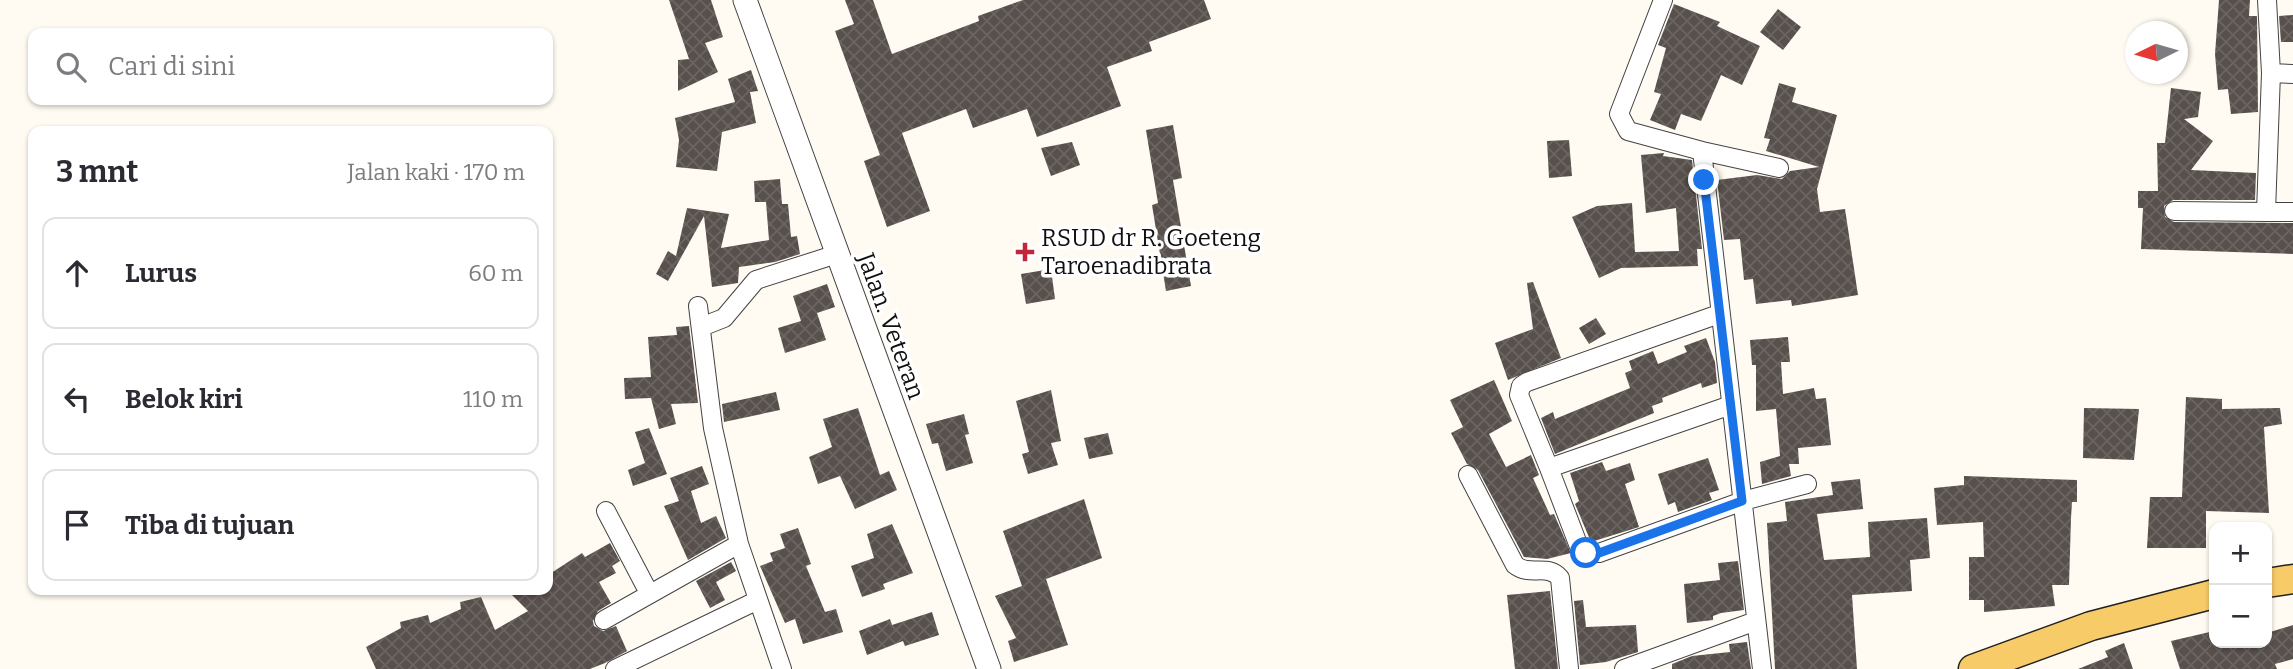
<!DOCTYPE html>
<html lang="id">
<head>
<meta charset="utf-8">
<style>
	body { margin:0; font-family:Bitter,serif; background:#f7f7f7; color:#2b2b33 }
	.controls { position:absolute; right:21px; bottom:21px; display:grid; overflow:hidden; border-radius:14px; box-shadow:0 2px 5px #0004 }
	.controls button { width:63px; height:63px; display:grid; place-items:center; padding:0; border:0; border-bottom:2px solid #e1e1e2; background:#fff; color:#2b2b33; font:35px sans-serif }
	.compass { position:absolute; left:2125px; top:21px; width:63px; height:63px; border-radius:50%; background:#fff; box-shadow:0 2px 5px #0004; rotate:265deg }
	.stop { position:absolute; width:21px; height:21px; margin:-16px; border:5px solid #1a73e8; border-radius:50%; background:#fff }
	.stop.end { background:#1a73e8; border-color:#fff; box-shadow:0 2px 7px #0008 }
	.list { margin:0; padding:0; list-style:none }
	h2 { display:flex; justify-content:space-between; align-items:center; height:91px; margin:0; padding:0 28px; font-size:30px }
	h2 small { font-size:23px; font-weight:400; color:#7c7c81 }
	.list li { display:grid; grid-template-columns:46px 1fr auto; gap:21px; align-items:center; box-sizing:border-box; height:112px; margin:0 14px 14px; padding:0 14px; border:2px solid #e1e1e2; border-radius:14px }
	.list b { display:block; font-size:26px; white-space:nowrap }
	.list em { font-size:23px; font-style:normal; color:#7c7c81 }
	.icon { flex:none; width:38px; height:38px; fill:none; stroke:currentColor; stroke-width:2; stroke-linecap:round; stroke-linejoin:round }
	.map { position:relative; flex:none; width:2293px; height:669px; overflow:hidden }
	.search { position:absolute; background:#fff; box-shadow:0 2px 5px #0004; left:28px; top:28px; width:525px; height:77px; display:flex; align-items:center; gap:18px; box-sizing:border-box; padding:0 24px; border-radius:14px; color:#7c7c81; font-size:26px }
	.panel { position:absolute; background:#fff; box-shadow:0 2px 5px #0004; left:28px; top:126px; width:525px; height:469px; border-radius:14px }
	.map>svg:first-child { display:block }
	.building { fill:url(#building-cross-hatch) }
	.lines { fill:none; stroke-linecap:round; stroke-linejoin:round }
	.minor-casing { stroke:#434343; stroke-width:20 }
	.tertiary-casing { stroke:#434343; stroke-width:25 }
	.primary-casing { stroke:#212121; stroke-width:31 }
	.minor { stroke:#fff; stroke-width:18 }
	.tertiary { stroke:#fff; stroke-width:23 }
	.primary { stroke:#f8cb69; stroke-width:28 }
	.route { stroke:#1a73e8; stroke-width:9 }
	.poi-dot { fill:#c12639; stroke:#fff; stroke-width:2.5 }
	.labels { text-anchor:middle; stroke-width:7; stroke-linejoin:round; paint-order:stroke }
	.poi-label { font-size:24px; fill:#101010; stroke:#fff; text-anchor:start }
	.street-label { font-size:24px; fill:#101010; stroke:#fff }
</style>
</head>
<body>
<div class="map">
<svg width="2293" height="669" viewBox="0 0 2293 669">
	<defs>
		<pattern id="building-cross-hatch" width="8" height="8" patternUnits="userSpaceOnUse" patternTransform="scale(1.75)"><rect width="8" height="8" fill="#58504c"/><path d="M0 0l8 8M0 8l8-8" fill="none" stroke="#6b6561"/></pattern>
	</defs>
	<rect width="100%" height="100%" fill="#fffbf2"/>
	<path class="building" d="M669 0H711L723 37 705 43 718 72 678 91V60L689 59Z
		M845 0H873L892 54 979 21 978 16 1023 0H1204L1211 19 1149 42 1152 51 1107 67 1121 106 1037 137 1027 109 973 128 966 109 902 133 930 211 887 227 864 161 880 155 835 31 854 24Z
		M2219 0H2250L2249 16H2257L2258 112 2231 114 2228 89 2218 90 2215 54Z
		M1674 4 1720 22 1717 26 1760 46 1742 85 1721 75 1701 121 1681 114 1675 130 1650 120 1661 94 1654 92 1666 48 1658 45Z
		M1778 9 1801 27 1783 50 1760 32Z
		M2293 15V42H2281L2279 16Z
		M751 70 758 91 750 92 756 123 722 132 717 171 676 167 679 140 675 118 735 102 728 79Z
		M1779 83 1796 88 1792 102 1837 115 1817 189 1820 212 1845 209 1858 295 1792 306 1791 300 1756 304 1753 279 1744 280 1740 239 1724 240 1717 180 1757 175 1782 179 1790 171 1819 167 1766 151 1770 139 1764 138Z
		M2171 88 2201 92 2198 117 2184 119 2213 141 2191 170 2256 173 2255 200H2173L2164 206 2165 217 2174 222 2293 223V254L2141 249 2143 208H2138V191H2158L2157 143H2165Z
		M1173 125 1182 178 1173 180 1191 286 1166 291 1152 205 1158 203 1146 130Z
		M1569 140 1572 176 1549 178 1547 141Z
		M1072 142 1080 165 1051 176 1041 148Z
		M1664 153 1663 156 1692 160 1702 249H1697L1698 266 1621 268 1599 278 1572 217 1597 206 1632 203 1635 252 1679 251 1676 208 1646 213 1641 155Z
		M780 179 782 204H788L791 237 797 236 800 254 775 262 739 267 738 283 712 287 704 216 668 281 656 274 668 251 676 256 687 208 729 214 721 248 769 240 766 202H755L754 181Z
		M1051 269 1055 299 1026 304 1021 274Z
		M1533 282 1561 358 1508 380 1495 343 1533 329 1527 283Z
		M827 284 835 307 817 313 826 340 785 353 778 328 801 321 793 296Z
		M1596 318 1606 334 1589 344 1579 328Z
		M689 326 698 403 671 404 676 424 659 429 651 398 625 399 624 378 651 377 648 337 677 335 676 327Z
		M1788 337 1790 362H1781L1783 394 1814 388 1816 399 1826 398 1831 445 1798 448 1799 464H1789L1791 476 1762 484 1760 462 1780 456 1776 409 1756 411V365H1752L1750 340Z
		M1706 338 1715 362 1717 383 1702 388 1701 383 1662 398 1663 402 1652 406 1654 413 1555 454 1541 418 1553 412 1555 419 1630 388 1625 373 1632 370 1629 361 1653 351 1658 364 1687 352 1684 346Z
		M1494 380 1512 421 1489 434 1506 467 1531 455 1539 475 1533 478 1550 515 1554 514 1571 553 1547 559 1524 557 1478 470 1467 464 1451 433 1463 427 1450 400Z
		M1051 390 1061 441 1051 443 1058 465 1028 474 1022 454 1029 452 1016 401Z
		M776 392 780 410 724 422 722 404Z
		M2186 397 2222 399V409L2280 408 2282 424 2264 427 2269 513 2206 511V548H2147L2150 497H2182Z
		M858 408 880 475 889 471 897 490 855 509 840 476 818 484 809 457 832 447 823 419Z
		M2084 408 2139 409 2134 460 2083 458Z
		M964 414 969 434 965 435 973 463 946 471 938 443 932 444 926 424Z
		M649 428 667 474 633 486 628 470 645 463 635 432Z
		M1108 433 1113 454 1089 459 1084 438Z
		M1708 458 1719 490 1709 493 1712 500 1678 512 1675 502 1668 505 1658 474Z
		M1602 462 1606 471 1630 463 1635 480 1625 484 1639 527 1591 542 1575 504 1579 501 1570 473Z
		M702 466 709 484 691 491 701 523 716 516 726 538 688 560 664 506 679 501 670 478Z
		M1964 476 2077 480V502H2072L2071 518 2069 585H2052L2055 606 1984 612V600H1969V557H1984L1983 522 1937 525 1934 488 1964 485Z
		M1860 479 1863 509 1817 514 1824 560 1870 557 1868 522 1927 518 1930 558 1910 560 1912 591 1852 595 1857 669H1775L1767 523 1787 521 1785 502 1833 495 1831 482Z
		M1084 499 1102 558 1046 579 1068 645 1014 662 1008 641 1016 638 995 596 1022 586 1003 531Z
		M892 524 913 573 883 584 885 589 862 597 851 566 874 558 867 534Z
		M798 528 811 564 806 566 825 612 836 609 843 632 803 644 795 619 785 623 760 566 773 561 770 553 785 548 780 534Z
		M610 543 620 561 612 566 616 573 599 582 611 603 598 611 593 621 594 626 603 631 616 626 627 651 605 663 590 669H376L366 647 401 628 400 622 428 615 430 623 461 609 460 602 481 597 495 630 528 611 507 590H548V575L582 553 585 557Z
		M1738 561 1744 610 1721 613 1713 616V620L1687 623 1684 584 1720 580 1718 563Z
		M731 562 736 571 716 582 725 600 710 608 696 581Z
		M1550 591 1558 669H1515L1507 595Z
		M1583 600 1586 627 1636 625 1638 652 1606 662 1580 665 1574 601Z
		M932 612 939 635 905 646 903 641 867 655 859 631 890 619 892 625Z
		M2293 625V659L2275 664 2277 669H2180L2171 641 2214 631V643H2267V633Z
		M1747 642 1751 669H1672V664L1692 656 1730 652 1729 644Z
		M2124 643 2133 669H2078L2108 657 2105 651Z"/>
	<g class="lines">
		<defs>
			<path id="minor" d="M1663 0 1619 114 1628 131 1702 151 1762 669
				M2267 0 2271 73
				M2293 74 2271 73 2266 212H2293
				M1702 151 1779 168
				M2174 211 2266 212
				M698 306 713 428 739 544 782 669
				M1719 314 1527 382 1521 386 1519 395 1549 468 1731 405
				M701 327 724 318 756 280 837 254
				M1549 468 1578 544 1586 553H1599L1743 501 1807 484
				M1468 475 1515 565C1530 577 1548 563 1560 578L1569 669
				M606 511 649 593
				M604 620 739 544
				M615 669 756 601
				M1624 669 1756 621"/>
			<path id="tertiary" d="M745 0 989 669"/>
			<path id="primary" d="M2267 583 2293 579
				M1973 669 2091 626 2214 594"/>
		</defs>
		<use href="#minor" class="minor-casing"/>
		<use href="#tertiary" class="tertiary-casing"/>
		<use href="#primary" class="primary-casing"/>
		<use href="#minor" class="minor"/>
		<use href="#tertiary" class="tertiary"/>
		<use href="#primary" class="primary"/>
	</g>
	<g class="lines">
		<path class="route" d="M1586 553H1599L1742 501 1704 180"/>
	</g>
	<path class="poi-dot" d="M1021.5 241.5h7v7h7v7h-7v7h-7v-7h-7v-7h7z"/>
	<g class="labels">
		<g class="poi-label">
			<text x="1041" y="246">RSUD dr R. Goeteng<tspan x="1041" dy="28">Taroenadibrata</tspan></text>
		</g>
		<g class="street-label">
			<text transform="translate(891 326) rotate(70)" y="8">Jalan. Veteran</text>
		</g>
	</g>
</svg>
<div class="controls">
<button>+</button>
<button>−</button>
</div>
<svg class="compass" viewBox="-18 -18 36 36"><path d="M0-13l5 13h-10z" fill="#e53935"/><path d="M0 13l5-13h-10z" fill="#7c7c81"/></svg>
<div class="stop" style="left:1586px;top:553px"></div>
<div class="stop end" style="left:1704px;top:180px"></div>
<div class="search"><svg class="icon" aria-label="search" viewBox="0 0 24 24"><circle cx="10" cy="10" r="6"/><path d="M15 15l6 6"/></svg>Cari di sini</div>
<section class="panel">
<h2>3 mnt<small>Jalan kaki · 170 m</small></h2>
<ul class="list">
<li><svg class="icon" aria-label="ahead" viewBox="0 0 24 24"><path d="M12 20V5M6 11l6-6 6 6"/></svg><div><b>Lurus</b></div><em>60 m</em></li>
<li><svg class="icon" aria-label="left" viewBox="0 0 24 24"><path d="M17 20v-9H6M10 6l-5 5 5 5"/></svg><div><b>Belok kiri</b></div><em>110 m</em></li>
<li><svg class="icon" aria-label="arrive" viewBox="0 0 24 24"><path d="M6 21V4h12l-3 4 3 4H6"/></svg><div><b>Tiba di tujuan</b></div></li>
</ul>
</section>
</div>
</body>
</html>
